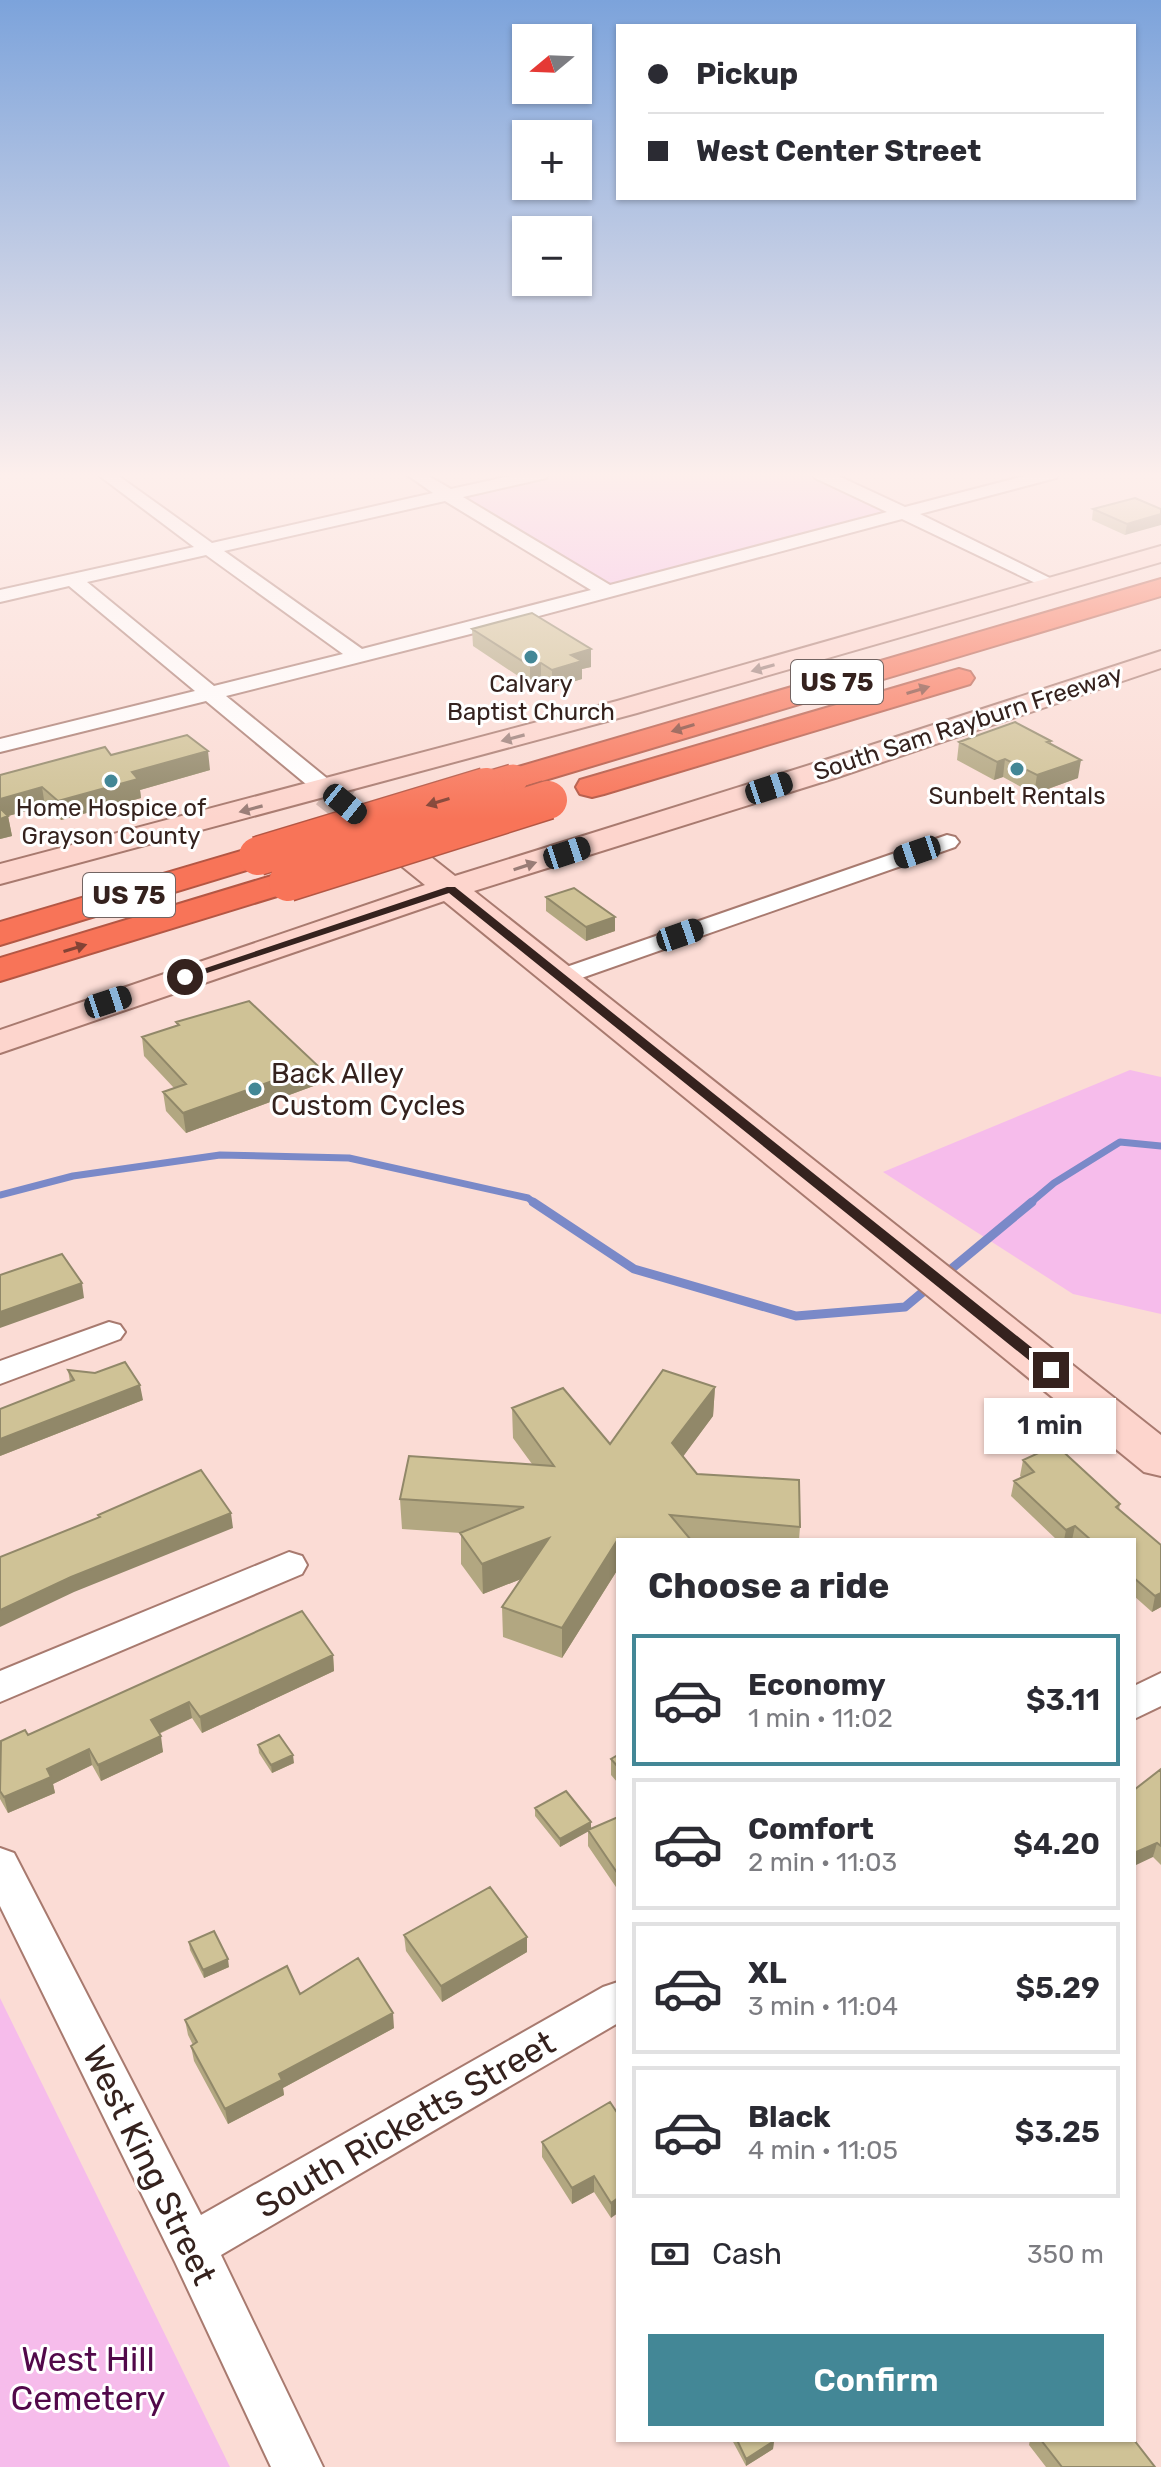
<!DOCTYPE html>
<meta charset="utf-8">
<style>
:root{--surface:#fff;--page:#f7f7f7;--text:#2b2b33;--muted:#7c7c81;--line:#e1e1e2;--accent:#438796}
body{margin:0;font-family:Rubik,sans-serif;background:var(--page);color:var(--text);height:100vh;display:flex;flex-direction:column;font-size:30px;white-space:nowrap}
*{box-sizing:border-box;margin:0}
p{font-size:26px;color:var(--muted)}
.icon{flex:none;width:44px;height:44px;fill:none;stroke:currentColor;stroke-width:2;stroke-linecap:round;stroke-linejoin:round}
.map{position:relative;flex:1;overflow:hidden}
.panel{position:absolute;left:616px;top:1538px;width:520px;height:904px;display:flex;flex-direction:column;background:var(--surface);border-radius:0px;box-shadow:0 2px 6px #0004}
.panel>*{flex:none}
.hud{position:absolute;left:616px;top:24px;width:520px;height:176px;border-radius:0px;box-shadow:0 2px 6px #0004;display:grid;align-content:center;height:176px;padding:0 32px;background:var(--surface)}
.needle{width:52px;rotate:251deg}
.fabs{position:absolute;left:512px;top:24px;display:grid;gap:16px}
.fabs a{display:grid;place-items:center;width:80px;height:80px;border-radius:0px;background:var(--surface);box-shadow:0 2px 6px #0004;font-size:40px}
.end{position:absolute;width:36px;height:36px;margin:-18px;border:10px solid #35221e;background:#fff;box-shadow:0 0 0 4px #fff}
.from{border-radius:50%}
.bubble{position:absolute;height:56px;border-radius:0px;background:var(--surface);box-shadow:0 2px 6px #0004;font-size:26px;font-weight:600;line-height:56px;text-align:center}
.car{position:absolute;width:24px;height:48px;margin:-24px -12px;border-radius:10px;box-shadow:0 0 6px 2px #0007;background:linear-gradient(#222 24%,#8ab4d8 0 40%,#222 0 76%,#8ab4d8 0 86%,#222 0)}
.hud b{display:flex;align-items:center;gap:28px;height:76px;font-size:30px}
.hud b+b{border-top:2px solid var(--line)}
.hud i{width:20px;height:20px;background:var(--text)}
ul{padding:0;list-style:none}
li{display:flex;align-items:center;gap:24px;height:132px;margin:0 16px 12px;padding:0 16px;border:4px solid var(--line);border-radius:0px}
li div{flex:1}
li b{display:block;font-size:30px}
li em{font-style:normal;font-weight:600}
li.current{border-color:var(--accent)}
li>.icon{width:72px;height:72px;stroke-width:1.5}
h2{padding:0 32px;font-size:36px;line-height:96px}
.pay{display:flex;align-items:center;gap:20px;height:88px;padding:0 32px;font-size:30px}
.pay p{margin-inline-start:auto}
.action{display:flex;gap:16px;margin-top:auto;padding:16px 32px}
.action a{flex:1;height:92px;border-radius:0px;background:var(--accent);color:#fff;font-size:32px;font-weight:600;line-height:92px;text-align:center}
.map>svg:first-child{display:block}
.green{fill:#f6bceb}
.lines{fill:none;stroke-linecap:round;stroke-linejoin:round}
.stream-far1{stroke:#7a89c8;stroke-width:7}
.stream{stroke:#7a89c8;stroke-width:9}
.secondary-tunnel{stroke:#d3b7b0;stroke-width:36;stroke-dasharray:36 18;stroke-linecap:butt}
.street-casing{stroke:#a87a6f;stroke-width:4}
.secondary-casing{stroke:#a87a6f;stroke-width:4}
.highway-casing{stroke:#b45744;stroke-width:4}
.street{fill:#fff;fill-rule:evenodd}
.secondary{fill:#fdd5cd;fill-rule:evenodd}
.highway{fill:#f87458;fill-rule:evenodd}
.highway-bridge-far1-casing{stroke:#b45744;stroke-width:32;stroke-linecap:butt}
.highway-bridge-casing{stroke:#b45744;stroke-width:41;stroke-linecap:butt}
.highway-bridge-far1{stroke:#f87458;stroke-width:29}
.highway-bridge{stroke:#f87458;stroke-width:38}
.wall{fill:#b2a781}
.shaded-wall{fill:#918869}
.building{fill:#cfc296;stroke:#918869;stroke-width:2}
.oneway{fill:#997c76}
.oneway2{fill:#834335}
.route{fill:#35221e}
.poi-dot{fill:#438796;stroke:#fff;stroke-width:3}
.labels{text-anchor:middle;stroke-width:6;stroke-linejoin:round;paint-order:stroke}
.far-poi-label{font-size:24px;fill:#35221e;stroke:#fff}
.far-street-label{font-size:24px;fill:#35221e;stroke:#fff}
.shield{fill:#fff;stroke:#726462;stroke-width:2}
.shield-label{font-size:26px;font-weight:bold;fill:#35221e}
.poi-label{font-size:28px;fill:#35221e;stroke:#fff;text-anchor:start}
.near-street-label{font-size:34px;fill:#35221e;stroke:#fff}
.near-park-label{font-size:34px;fill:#52094a;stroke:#fff}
</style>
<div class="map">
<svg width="1161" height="2467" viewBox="0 0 1161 2467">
<rect width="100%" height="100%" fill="#fbdcd5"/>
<path class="green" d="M552,474H806L890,514L610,585L460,494Z
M1130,1070L1161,1077V1314L1073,1294L883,1172Z
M0,1998L230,2467H0Z"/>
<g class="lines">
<path class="stream-far1" d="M0,1195L73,1176L220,1155L349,1158L528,1198L536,1204
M1029,1204L1054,1183L1120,1142L1161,1146"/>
<path class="stream" d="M533,1202L634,1269L796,1316L905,1307L930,1286
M944,1275L1032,1202"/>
<path class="secondary-tunnel" d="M327,790L345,804"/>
<defs>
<path id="street" d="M97,474H116L212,543L433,493L406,474H425L451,489L519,474H548L546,478L463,497L610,585L887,512L815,478L813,474H834L905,507L1032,474H1058L1056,478L920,514L1062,584L1060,588H1046L902,519L490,629L226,696L334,784L337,789L334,794H318L206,701L0,752V739L195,691L69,586L0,602V590L194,547ZM445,501L591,590L362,649L224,551ZM206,555L343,654L214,686L87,582Z
M947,835L955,837L959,842L955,847L570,982H552L548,977L552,972Z
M109,1322L120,1325L125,1332L120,1339L0,1384V1361Z
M289,1552L302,1556L307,1565L302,1574L0,1702V1671Z
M1161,1673V1706L1134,1719V1686Z
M0,1848L14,1853L201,2215L603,1987L618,1982V2023L221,2255L323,2467H271L175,2262L0,1906Z"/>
<path id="secondary" d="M1161,546V562L637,713L0,884V864L617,701Z
M1161,651V668L838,777L474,891L1161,1435V1476L1144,1472L444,901L0,1053V1030L425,885L362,834L357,827L362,820L373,817L384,820L455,876L816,763Z"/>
<path id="highway" d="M1161,579V596L525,786L513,789L501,786L497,779L501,772Z
M959,669L970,672L974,678L970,684L604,794L592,797L580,794L576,787L580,780Z
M258,846L270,849L275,856L270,863L0,945V922Z
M288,871L300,875L306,882L300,889L0,981V958Z"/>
</defs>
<use href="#street" class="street-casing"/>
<use href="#secondary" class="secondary-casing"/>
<use href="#highway" class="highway-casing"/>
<use href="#street" class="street"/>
<use href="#secondary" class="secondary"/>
<use href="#highway" class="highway"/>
<defs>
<path id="highway-bridge-far1" d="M479,789L513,779"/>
<path id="highway-bridge" d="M258,856L486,787
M288,882L548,800"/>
</defs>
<use href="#highway-bridge-far1" class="highway-bridge-far1-casing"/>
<use href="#highway-bridge" class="highway-bridge-casing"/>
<use href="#highway-bridge-far1" class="highway-bridge-far1"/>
<use href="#highway-bridge" class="highway-bridge"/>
</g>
<path class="wall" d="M1135,498L1125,535L1092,520L1093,509Z
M472,629L591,667L582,669V679L552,688L541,680L530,684L473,646Z
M1051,741V744L1078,778L1034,794L1003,777L994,780L957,760L959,742Z
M111,755L210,770L140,790L141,798L61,820L45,806L8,816L12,836L0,839V775Z
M546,897L615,931L586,941L546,911Z
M176,1022L319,1084L186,1133L166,1111L163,1092L174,1088L144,1056L142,1037L177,1026Z
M68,1370L143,1400L0,1456V1409L70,1382Z
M715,1387L713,1416L683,1456L697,1474L800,1527L799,1540H618V1569L562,1658L503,1637L502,1607L521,1579L483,1594L461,1564V1533L402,1529L400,1499L532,1464L513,1438L512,1408L610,1444Z
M1056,1445L1120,1504L1119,1510L1161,1546V1607L1152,1612L1134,1596V1540H1057L1011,1496L1014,1481L1021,1477L1020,1476L1023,1460Z
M333,1655L334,1671L202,1733L192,1718L159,1734L163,1752L101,1781L92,1765L53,1784L55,1793L8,1813L0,1799V1753L28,1735Z
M258,1745L294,1763L272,1773L259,1753Z
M618,1755V1783L611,1775V1759Z
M1161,1769V1865L1153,1857Z
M535,1808L591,1829L618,1817V1890L588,1846V1831L560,1847L535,1816Z
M404,1935L527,1937V1952L442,2002L406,1951Z
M189,1942L229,1967L204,1978L190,1950Z
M300,1994L394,2028L283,2088L284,2095L228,2124L194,2061L191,2046L193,2045L188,2035L185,2020Z
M618,2114L611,2218L594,2192L572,2204L542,2157V2142Z
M732,2440H774L773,2449L746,2466Z
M1030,2440H1134L1155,2467H1046L1029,2445Z"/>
<path class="shaded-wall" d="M1161,514V525L1125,535L1127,524Z
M591,649V667L582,669V679L552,688V670L571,655Z
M541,663V680L530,684V666Z
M208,751L210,770L140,790L141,798L61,820L58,801L132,772Z
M1005,759L1003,777L994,780L997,762Z
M1081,760L1078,778L1034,794L1037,775Z
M42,787L45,806L8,816L12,836L0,839V799Z
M615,917V931L586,941V927Z
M317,1065L319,1084L186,1133L183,1113Z
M82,1283L84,1298L0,1328V1312Z
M140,1385L143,1400L0,1456V1439Z
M715,1387L713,1416L671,1473L672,1443Z
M231,1513L233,1528L74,1592L0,1627V1610L71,1577Z
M1075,1526L1072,1540H1064L1066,1530Z
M549,1538V1568L483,1594L482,1564Z
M618,1539V1569L562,1658V1628Z
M1161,1593V1607L1152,1612L1155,1596Z
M333,1655L334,1671L202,1733L200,1717Z
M189,1702L192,1718L153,1736L151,1720Z
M161,1736L163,1752L101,1781L98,1765Z
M89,1749L92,1765L53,1784L55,1793L8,1813L4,1797L47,1769Z
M293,1755L294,1763L272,1773L271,1765Z
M591,1822V1830L560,1847V1839Z
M1157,1843L1153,1857L1134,1866V1853Z
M527,1937V1952L442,2002L441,1986Z
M228,1959L229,1967L204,1978L203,1970Z
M393,2013L394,2028L283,2088L284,2095L228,2124L225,2109L279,2074Z
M594,2176V2192L572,2204V2188Z
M618,2198V2213L611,2218V2203Z
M774,2441L773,2449L746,2466V2459Z"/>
<path class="building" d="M1135,498L1161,509V514L1127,524L1093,509Z
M532,613L591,649L571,655L582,661L552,670L541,663L530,666L472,629Z
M1015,722L1051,741L1047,742L1081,760L1037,775L1005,759L997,762L959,742Z
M187,735L208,751L132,772L138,779L58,801L42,787L0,799V775L105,747L111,755Z
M0,808L8,816L0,819Z
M574,888L615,917L586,927L546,897Z
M249,1001L317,1065L183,1113L163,1092L186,1084L142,1037L179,1025L176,1022Z
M62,1254L82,1283L0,1312V1275Z
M125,1362L140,1385L0,1439V1409L74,1380L68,1370L95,1373Z
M663,1370L715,1387L672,1443L697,1474L799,1480L800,1527L670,1515L691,1540H619L618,1539L562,1628L502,1607L549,1538L482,1564L460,1533L524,1507L400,1499L409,1456L554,1466L512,1408L563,1388L610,1444Z
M1056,1445L1120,1504L1116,1507L1161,1545V1593L1155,1596L1134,1578V1540H1091L1075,1526L1066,1530L1014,1481L1034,1472L1023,1460Z
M201,1470L231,1513L71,1577L0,1610V1557L100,1517L98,1515Z
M302,1611L333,1655L200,1717L189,1702L151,1720L161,1736L98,1765L89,1749L47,1769L51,1777L4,1797L0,1791L1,1741L25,1730L28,1735Z
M279,1735L293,1755L271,1765L258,1745Z
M618,1755V1767L611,1759Z
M1161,1769V1846L1157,1843L1134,1853V1790Z
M566,1791L591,1822L560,1839L535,1808Z
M618,1817V1874L588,1830Z
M490,1887L527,1937L441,1986L404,1935Z
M214,1931L228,1959L203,1970L189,1942Z
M358,1958L393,2013L279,2074L282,2080L225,2109L191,2046L197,2042L185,2020L287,1966L300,1994Z
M610,2102L618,2114V2198L611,2203L594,2176L572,2188L542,2142Z
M737,2440H774V2441L746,2459Z
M1041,2440H1134L1155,2467H1062Z"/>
<defs><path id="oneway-solid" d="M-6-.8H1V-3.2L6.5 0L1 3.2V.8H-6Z" transform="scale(2)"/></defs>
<g class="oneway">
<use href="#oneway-solid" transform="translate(763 668) rotate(164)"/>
<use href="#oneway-solid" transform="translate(513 738) rotate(165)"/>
<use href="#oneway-solid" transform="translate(251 809) rotate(165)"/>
<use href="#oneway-solid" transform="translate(525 866) rotate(-18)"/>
</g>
<g class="oneway2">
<use href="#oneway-solid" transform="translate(918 690) rotate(-17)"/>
<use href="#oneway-solid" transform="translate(683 728) rotate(163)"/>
<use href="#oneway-solid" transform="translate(438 802) rotate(163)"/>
<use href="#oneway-solid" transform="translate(75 948) rotate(-17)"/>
</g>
<linearGradient id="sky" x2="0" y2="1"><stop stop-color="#7ca3db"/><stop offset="0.58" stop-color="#fdefec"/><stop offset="1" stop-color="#fdefec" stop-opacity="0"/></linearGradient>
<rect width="1161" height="819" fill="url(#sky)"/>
<path class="route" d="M447,887H455L1056,1367V1374H1046L449,893L189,979L179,977Z"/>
<g class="poi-dot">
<circle cx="531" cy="657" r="8"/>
<circle cx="1017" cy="769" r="8"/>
<circle cx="111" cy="781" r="8"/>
<circle cx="255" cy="1089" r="8"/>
</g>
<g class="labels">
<g class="far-poi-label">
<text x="531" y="692">Calvary<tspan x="531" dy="28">Baptist Church</tspan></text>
<text x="1017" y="804">Sunbelt Rentals</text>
<text x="111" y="816">Home Hospice of<tspan x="111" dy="28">Grayson County</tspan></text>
</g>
<g class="far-street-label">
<text transform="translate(968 723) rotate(-18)" y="8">South Sam Rayburn Freeway</text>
</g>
<g class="shield">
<rect x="791" y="660" width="92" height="44" rx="6"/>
<rect x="83" y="873" width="92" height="44" rx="6"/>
</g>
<g class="shield-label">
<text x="837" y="691">US 75</text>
<text x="129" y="904">US 75</text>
</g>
<g class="poi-label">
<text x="271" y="1083">Back Alley<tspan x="271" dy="32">Custom Cycles</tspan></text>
</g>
<g class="near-street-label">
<text transform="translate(405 2124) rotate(-30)" y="12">South Ricketts Street</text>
<text transform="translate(150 2165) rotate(64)" y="12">West King Street</text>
</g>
<g class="near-park-label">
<text x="88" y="2371">West Hill<tspan x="88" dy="39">Cemetery</tspan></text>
</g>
</g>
</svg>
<div class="fabs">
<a><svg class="needle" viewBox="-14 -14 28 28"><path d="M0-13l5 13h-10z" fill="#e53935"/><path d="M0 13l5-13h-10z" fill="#7c7c81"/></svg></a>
<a>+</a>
<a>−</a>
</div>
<i class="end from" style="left:185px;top:977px"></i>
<i class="end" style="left:1051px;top:1370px"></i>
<div class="bubble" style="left:984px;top:1398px;width:132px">1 min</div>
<i class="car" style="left:769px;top:788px;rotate:72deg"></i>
<i class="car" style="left:345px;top:804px;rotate:129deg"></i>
<i class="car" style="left:917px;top:852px;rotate:251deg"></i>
<i class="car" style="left:567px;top:853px;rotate:72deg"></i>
<i class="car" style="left:680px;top:935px;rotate:71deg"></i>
<i class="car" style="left:108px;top:1002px;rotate:72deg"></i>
<div class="hud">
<b><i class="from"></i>Pickup</b>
<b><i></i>West Center Street</b>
</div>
<section class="panel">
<h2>Choose a ride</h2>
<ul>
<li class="current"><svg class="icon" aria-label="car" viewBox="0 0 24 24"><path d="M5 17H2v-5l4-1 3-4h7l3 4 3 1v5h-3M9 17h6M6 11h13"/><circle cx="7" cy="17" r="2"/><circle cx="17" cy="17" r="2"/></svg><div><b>Economy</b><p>1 min · 11:02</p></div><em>$3.11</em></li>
<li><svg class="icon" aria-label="car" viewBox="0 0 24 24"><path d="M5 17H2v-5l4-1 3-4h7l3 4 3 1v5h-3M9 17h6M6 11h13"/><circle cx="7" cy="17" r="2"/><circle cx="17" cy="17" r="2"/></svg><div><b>Comfort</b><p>2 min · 11:03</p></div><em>$4.20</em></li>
<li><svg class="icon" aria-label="car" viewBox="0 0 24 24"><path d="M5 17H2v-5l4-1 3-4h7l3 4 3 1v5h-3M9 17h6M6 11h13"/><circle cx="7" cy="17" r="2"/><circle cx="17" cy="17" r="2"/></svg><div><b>XL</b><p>3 min · 11:04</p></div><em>$5.29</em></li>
<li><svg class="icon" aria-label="car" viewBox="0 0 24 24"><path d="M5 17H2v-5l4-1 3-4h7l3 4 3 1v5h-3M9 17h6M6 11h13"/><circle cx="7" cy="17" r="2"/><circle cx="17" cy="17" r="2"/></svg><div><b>Black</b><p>4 min · 11:05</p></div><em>$3.25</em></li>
</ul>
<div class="pay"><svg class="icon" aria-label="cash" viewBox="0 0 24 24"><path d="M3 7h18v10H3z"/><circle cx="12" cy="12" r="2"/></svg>Cash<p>350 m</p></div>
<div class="action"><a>Confirm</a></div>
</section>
</div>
